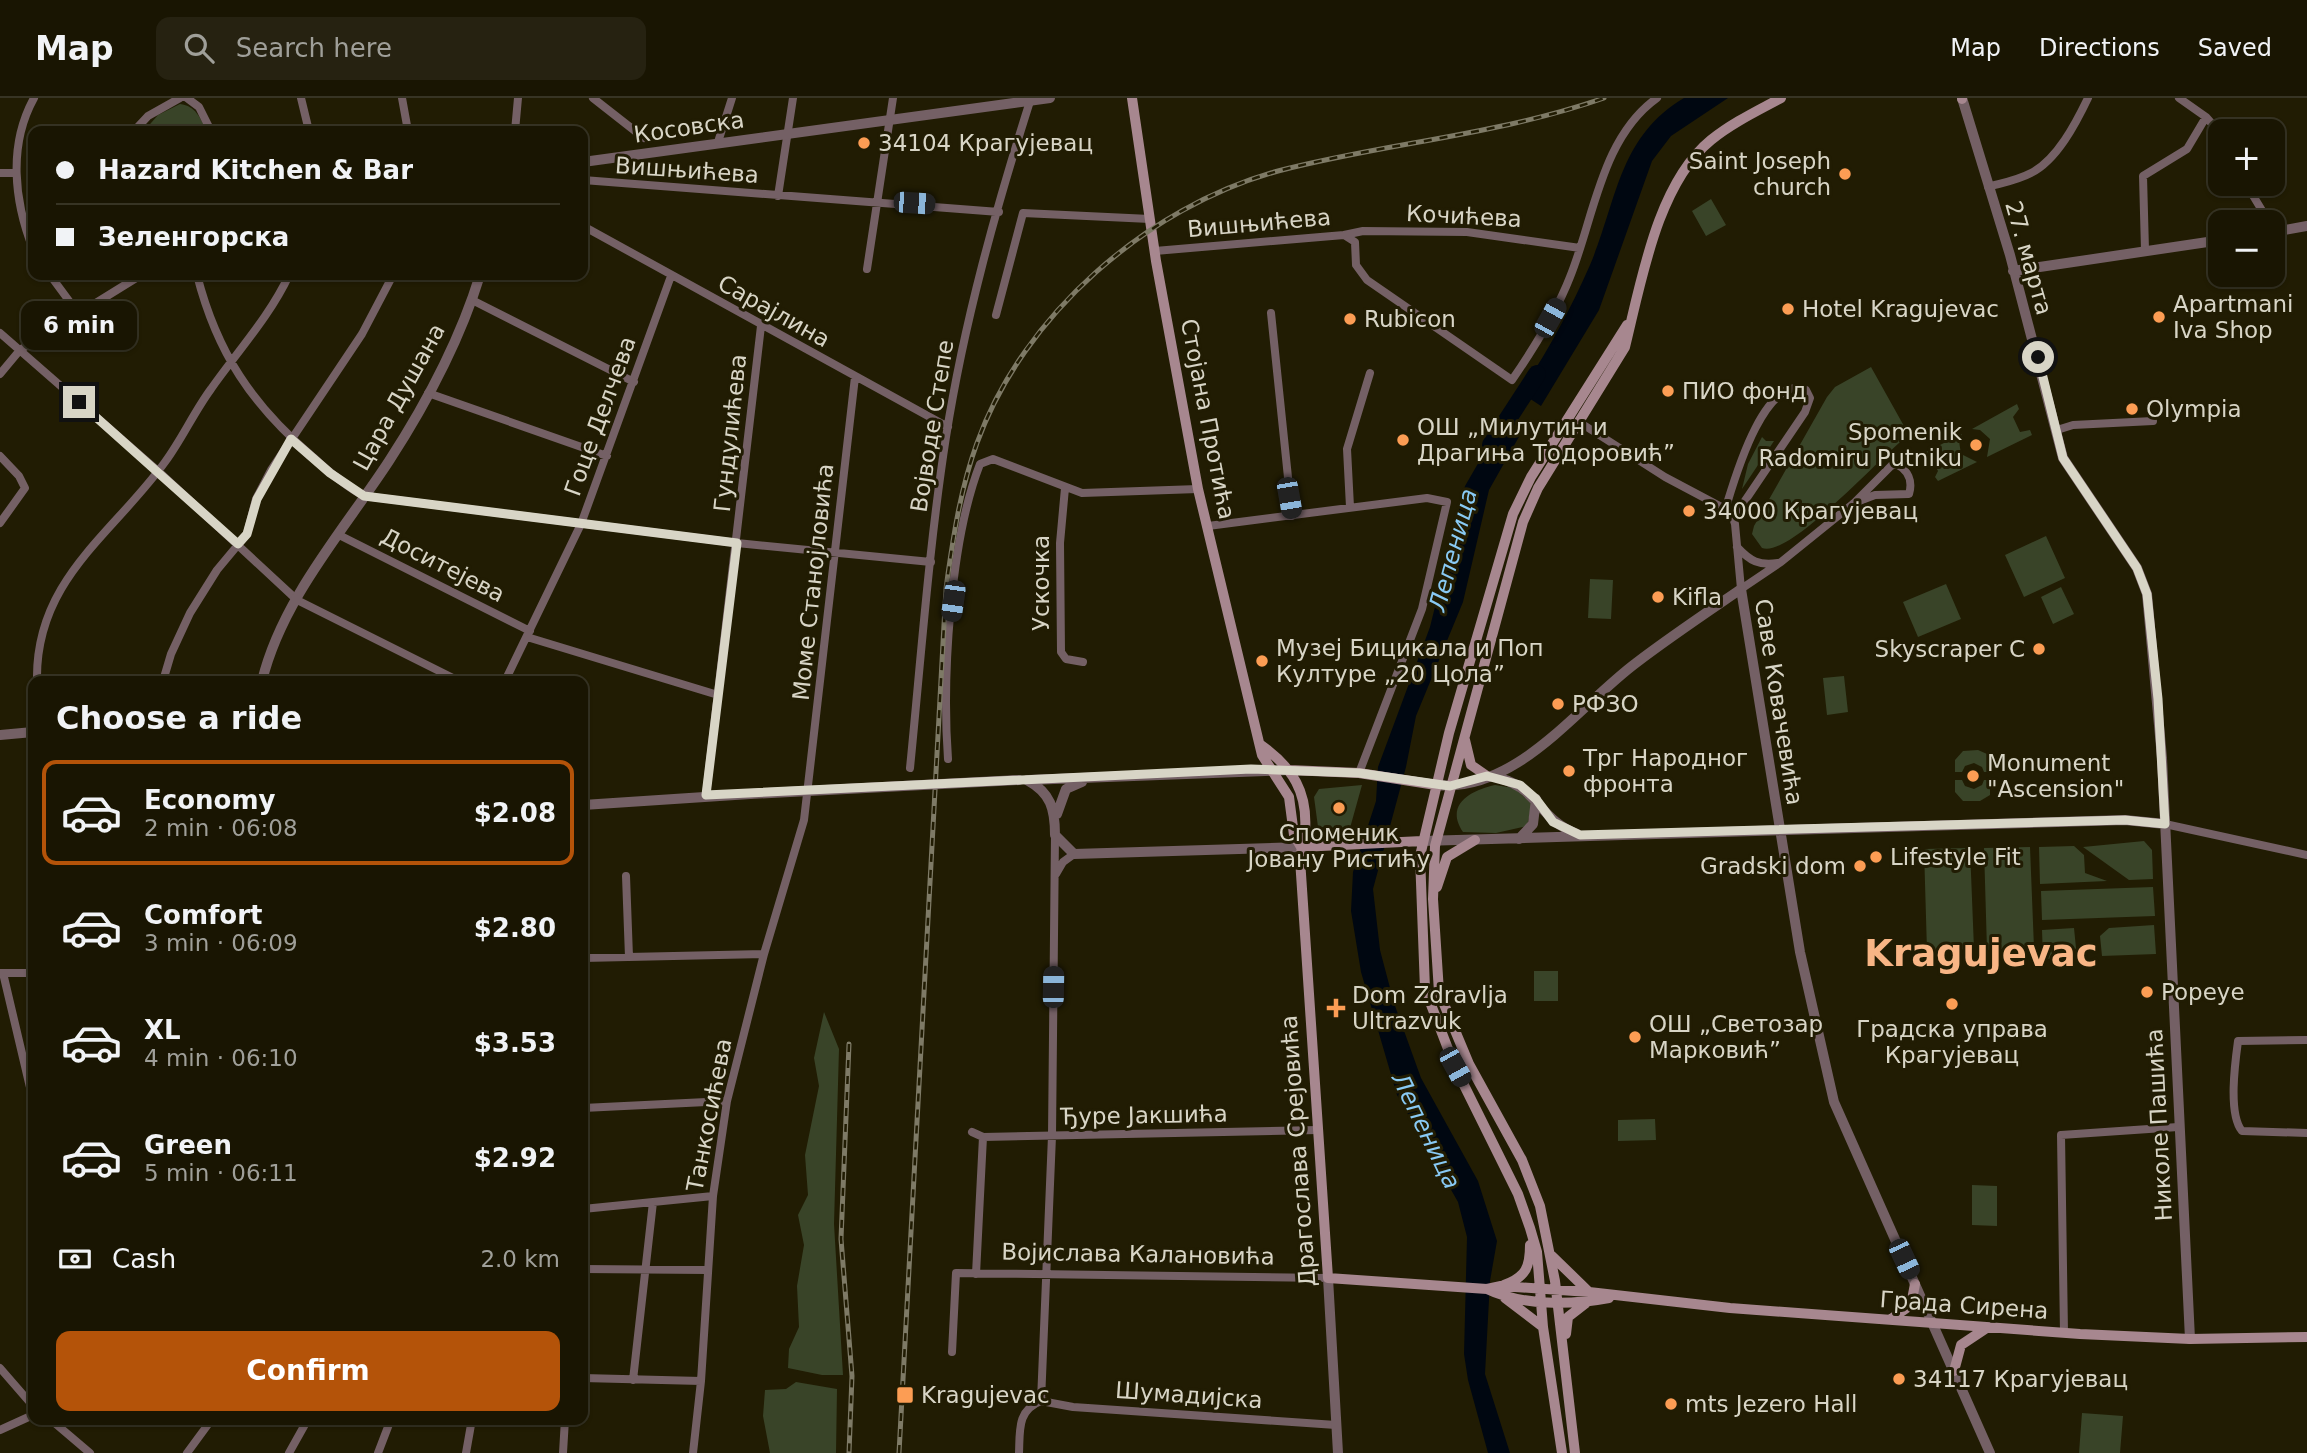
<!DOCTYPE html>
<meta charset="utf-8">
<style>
:root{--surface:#191502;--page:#262211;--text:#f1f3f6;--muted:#9f9f99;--line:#373424;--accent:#b45309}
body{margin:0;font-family:"DejaVu Sans",sans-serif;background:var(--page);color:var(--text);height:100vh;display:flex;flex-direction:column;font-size:26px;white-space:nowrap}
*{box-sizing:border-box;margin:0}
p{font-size:23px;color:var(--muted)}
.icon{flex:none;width:38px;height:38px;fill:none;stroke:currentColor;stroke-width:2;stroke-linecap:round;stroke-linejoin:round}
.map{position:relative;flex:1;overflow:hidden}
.panel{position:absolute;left:28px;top:578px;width:560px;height:749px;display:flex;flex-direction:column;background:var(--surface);border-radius:14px;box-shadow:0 2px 5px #0004,0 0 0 2px var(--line)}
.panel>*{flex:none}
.guide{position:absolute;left:28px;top:28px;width:560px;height:154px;border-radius:14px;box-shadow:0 2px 5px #0004,0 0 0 2px var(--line);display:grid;align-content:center;height:154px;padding:0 28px;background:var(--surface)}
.buttons{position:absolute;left:2208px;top:21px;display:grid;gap:14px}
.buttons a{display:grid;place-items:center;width:77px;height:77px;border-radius:14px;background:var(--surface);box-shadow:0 2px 5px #0004,0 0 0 2px var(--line);font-size:35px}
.end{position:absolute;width:32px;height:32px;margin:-16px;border:9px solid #d8d5c6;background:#111;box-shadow:0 0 0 4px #111}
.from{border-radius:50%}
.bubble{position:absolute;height:49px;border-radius:14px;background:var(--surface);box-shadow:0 2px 5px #0004,0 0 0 2px var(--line);font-size:23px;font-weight:700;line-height:49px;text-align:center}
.car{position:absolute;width:21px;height:42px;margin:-21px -10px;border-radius:9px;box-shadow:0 0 5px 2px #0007;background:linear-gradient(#222 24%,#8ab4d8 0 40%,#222 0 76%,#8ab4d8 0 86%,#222 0)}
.guide b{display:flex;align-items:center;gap:24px;height:66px;font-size:26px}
.guide b+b{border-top:2px solid var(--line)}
.guide i{width:18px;height:18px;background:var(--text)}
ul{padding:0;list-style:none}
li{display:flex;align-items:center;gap:21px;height:105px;margin:0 14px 10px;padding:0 14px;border:4px solid transparent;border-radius:14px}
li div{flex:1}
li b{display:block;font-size:26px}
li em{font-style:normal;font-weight:700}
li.current{border-color:var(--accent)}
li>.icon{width:63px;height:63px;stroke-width:1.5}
h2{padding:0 28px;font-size:32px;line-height:84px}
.pay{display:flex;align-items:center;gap:18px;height:77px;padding:0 28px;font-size:26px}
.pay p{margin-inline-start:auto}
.primary-button{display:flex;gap:14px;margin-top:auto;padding:14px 28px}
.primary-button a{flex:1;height:80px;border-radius:14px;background:var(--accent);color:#fff;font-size:28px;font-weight:700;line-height:80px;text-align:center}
header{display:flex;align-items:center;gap:42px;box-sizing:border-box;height:98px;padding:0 35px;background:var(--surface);border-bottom:2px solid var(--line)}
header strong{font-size:33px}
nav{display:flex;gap:38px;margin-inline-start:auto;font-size:24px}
.search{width:490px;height:63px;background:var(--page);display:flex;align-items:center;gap:18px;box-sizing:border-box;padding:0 24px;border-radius:14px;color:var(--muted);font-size:26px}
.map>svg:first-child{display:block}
.green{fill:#394428}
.water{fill:#000711}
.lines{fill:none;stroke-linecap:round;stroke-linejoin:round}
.river{stroke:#000711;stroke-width:18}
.minor{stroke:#746065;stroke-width:8}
.tertiary{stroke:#746065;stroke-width:10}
.secondary{stroke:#a7878f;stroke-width:10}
.rail-casing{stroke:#7e7a66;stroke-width:5}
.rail{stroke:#211c03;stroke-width:2.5;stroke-dasharray:8;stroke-linecap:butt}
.tertiary-bridge{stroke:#746065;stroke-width:10}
.route{stroke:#d8d5c6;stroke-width:9}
.poi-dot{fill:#fc9d54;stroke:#211c03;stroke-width:2.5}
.labels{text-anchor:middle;stroke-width:6;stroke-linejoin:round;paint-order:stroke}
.street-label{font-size:23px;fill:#d8d5c6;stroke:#211c03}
.poi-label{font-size:23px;fill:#d8d5c6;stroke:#211c03;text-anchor:start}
.water-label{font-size:24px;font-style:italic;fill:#89caf4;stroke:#211c03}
.town-label{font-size:37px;font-weight:bold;fill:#f8b585;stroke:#211c03}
</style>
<header>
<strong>Map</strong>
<div class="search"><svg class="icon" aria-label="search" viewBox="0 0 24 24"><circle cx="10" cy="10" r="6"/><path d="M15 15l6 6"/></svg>Search here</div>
<nav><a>Map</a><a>Directions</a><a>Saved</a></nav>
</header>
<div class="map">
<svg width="2307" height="1355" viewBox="0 0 2307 1355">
<rect width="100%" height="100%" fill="#211c03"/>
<path class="green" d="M180,6C196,8 200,20 207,33H144L158,17Z
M1711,101L1726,127L1706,138L1692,113Z
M1871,269L1909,337C1883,355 1790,461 1762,450L1752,436L1754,428L1827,299L1835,289Z
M2017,306L2019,311L2013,319L2020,334L2030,332L2032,337L1987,359L1990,341L1980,332L1972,331Z
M1962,336L1959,343L1961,356L1977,364L1938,383L1935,379L1938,373L1932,361L1924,360L1922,356Z
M1762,339L1766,343H1774L1742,391L1748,366Z
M2046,438L2065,480L2024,499L2005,457Z
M1590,481L1613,482L1611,521L1588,520Z
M1946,486L1961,521L1918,539L1903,504Z
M2061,489L2074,516L2053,526L2041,499Z
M1844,578L1848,614L1827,617L1823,580Z
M1963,653L1978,652L1987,656L1991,674H1984L1982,669L1974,665L1965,668L1962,674H1955V662Z
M1955,682H1962L1965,688L1974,691L1982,687L1984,682H1990V697L1980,703H1963L1955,694Z
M1362,687L1350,730L1318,729L1314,699L1319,691Z
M1495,687L1514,690L1532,706L1527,728L1496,735L1463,734C1444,706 1472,692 1495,687Z
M2144,743L2152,752L2153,781L2129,782L2083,749Z
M2074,748L2084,757L2085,775L2107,783L2040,786L2039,749Z
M2030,749L2034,850L1987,852L1984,750Z
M1970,750L1974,851L1927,853L1924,751Z
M2153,789L2155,818L2042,822L2041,793Z
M2154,827L2156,856L2102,858L2100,838L2109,830Z
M2074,830L2076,850L2070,860L2043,861L2042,832Z
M1534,873H1558V903H1534Z
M824,914L839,951L834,1126L843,1277H822L788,1270L789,1251L799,1229L797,1188L804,1147L798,1117L808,1097L805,1057L819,988L814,960Z
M1655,1021L1656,1042L1618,1043V1022Z
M1972,1087L1997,1088V1128L1972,1127Z
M796,1284L837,1291L836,1355H770L763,1318L765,1292L786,1291Z
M2082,1315L2123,1318L2120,1355H2079Z"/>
<path class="water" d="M1684,0H1728L1671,38L1652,63L1599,212L1541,308L1520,294C1548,254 1570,212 1590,167C1617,104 1618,39 1684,0Z
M1502,324L1520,337L1489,392L1463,504L1416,618L1406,669L1373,791L1380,852L1394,905L1421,980L1478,1083L1497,1143L1490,1183L1485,1276L1510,1355H1488L1468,1282L1464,1256L1467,1139L1458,1104L1397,997L1361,874L1351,813L1353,774L1376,703L1378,669L1430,529L1465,388Z"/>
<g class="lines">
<path class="river" d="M1491,347L1537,276"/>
<path class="minor" d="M187,0L199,9L211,33
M301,0L309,33
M402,0L408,33
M593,0L644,40
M2179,0L2206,19L2221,36
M134,33L148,18L180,0
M515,33L518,0
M718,44L732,0
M0,75H16
M583,82L999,114
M2246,86L2269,124
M1988,89C2002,85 2018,82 2031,75C2057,62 2076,25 2088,0
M778,98L793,0
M583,128L948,329
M1344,137L1363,133L1467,134L1580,150
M33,151C14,103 8,47 34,0
M2145,152L2143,78L2187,51L2206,19
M1155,153L1344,137L1355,144L1356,167L1367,182L1512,282C1534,250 1556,215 1570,179C1594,120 1601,40 1657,0
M867,171L893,0
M50,177L78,215
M197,177C217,255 252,307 313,359C329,374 345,388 364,398L737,445L931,464
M472,202L634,284
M1271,215L1292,418
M996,217L1023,115L1150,121
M0,235L158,373L297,502L459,583
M0,276L20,252L141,177
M428,295L607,358
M1579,324L1665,379L1731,414L1735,426L1741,491L1781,464L1854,405L1891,368L1896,366C1908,372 1913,383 1909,396L1875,397L1854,405
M2057,332L2073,327L2153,323
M0,358L19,378L25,390L0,425
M1065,390L1060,445L1061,554L1066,561L1083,564
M1350,409L1347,351L1370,275
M1726,409C1734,383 1764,275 1806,292L1810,300L1805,314L1734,419
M1208,428L1427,400L1447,404L1422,511L1359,675
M339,437L530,533
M1737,449C1750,463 1759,468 1778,465
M527,539L718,597
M37,583C35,482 112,437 165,364C182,341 194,314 211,291C237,254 270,218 289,177
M163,583L171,556L190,515L217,472L247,436L256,401L271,372L362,236L393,177
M505,583L581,426L671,178
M948,661C942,579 950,443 980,366L993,361L1082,395L1198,391
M910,670C921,560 929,448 946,339C964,224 996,110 1031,0
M706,697L761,228
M2165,726L2307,757
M1056,776L1063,764L1074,756
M626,778L629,859
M583,860L764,856
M1,875H33
M3,875L33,1002
M2307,942L2238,943C2235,965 2228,1016 2242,1033L2307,1035
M583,1010L727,1003
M972,1034L983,1039L1318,1032
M583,1111L713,1098
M583,1171L707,1172
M976,1176L983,1039
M2064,1235L2061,1037L2178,1029
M952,1254L956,1175L1328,1180
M0,1270L33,1308
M583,1280L701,1283
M633,1282L653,1104
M1041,1303L1052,1038L1055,737
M1041,1303L1073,1309L1336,1327
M50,1321L90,1355
M0,1332L33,1317
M187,1355L212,1321
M289,1355L308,1321
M378,1355L391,1321
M466,1355L472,1321
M563,1355L565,1321
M693,1355L701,1283L713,1098L727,1003L764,856L804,722L855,279
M1019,1355C1020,1333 1017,1312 1041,1303"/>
<path class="tertiary" d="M1962,0L2010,157L2063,360L2137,470L2147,496L2162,660L2190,1241
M583,64L1050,0
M2273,134L2307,128
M2013,173L2221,142
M262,583C282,501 344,432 389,363C426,306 460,242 480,177
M0,637L33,634
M1491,678C1539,687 1536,720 1577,736
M1027,682C1051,695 1055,711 1055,737L1074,756L1301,749
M1028,682L1289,672
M1436,687C1517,695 1577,609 1636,565C1670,539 1706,515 1741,491L1800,854L1834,1004L1990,1355
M583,707L750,696
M1057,716L1066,691L1082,684
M1519,741L1533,726L1536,701
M1422,743L2125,722L2165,726
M1328,1180L1338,1355"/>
<path class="secondary" d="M1132,0L1156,163L1198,391L1262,657L1289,699L1294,737L1301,749
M1962,0V1
M1465,642L1471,667L1487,678
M1261,647C1293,670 1308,694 1305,734C1304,744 1301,751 1300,761L1328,1180L1487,1191L1501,1188L1589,1194L1730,1210L2080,1236L2190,1241L2307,1239
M1289,672L1359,675L1436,687
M1301,749L1422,743
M1437,789L1447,759L1475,742
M1552,1158L1589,1194
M1504,1187C1526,1179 1530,1169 1530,1147
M1487,1191C1522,1208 1572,1207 1609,1200
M1505,1200L1543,1229
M1891,1221L1911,1207L1915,1186
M1566,1236L1568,1219L1586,1205
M1954,1273L1961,1247L1985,1231
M1562,1355L1543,1229L1537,1154L1530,1130L1518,1096L1455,969L1425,891L1420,758L1449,635L1513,416L1531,379L1627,227
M1575,1355L1555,1183L1540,1108L1522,1062L1469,966L1439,894L1433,801L1435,748L1523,424L1538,390L1625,249C1641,185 1657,86 1711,42C1732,25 1757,13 1781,0"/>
<defs>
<path id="rail" d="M849,946L841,1141L852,1278L849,1355
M899,1355L946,490C953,440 960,392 977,345C1023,217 1147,109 1278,73C1385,45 1499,37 1604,0"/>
</defs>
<use href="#rail" class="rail-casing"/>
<use href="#rail" class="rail"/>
<path class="tertiary-bridge" d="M750,696L1019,682"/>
</g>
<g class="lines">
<path class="route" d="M79,304L238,446L247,436L257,401L291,341L330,375L364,398L737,445L706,697L1251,671L1359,675L1450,688L1487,678L1520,687L1536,701L1553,724L1580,737L2125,722L2165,726L2158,601L2147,496L2137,470L2063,360L2038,259"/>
</g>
<g class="poi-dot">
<circle cx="864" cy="45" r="7"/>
<circle cx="1845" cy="76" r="7"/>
<circle cx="1788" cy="211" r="7"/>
<circle cx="2159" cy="219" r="7"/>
<circle cx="1350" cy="221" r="7"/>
<circle cx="1668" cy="293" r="7"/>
<circle cx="2132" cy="311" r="7"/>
<circle cx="1403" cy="342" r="7"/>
<circle cx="1976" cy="347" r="7"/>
<circle cx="1689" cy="413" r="7"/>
<circle cx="1658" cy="499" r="7"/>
<circle cx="2039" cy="551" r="7"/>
<circle cx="1262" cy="563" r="7"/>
<circle cx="1558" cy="606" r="7"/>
<circle cx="1569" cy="673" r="7"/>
<circle cx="1973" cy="678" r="7"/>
<circle cx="1339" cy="710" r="7"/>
<circle cx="1876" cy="759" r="7"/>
<circle cx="1860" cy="768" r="7"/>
<circle cx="2147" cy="894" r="7"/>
<circle cx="1952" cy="906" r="7"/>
<path d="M1332.5 899.5h7v7h7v7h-7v7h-7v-7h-7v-7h7z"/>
<circle cx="1635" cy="939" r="7"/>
<circle cx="1899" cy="1281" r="7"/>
<rect x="896" y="1288" width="18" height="18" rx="3.5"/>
<circle cx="1671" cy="1306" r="7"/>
</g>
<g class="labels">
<g class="street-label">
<text transform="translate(689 29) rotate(-8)" y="8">Косовска</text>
<text transform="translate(687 72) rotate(4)" y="8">Вишњићева</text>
<text transform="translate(1464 118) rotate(3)" y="8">Кочићева</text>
<text transform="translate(1259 125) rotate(-5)" y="8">Вишњићева</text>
<text transform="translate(2029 160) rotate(74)" y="8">27. марта</text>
<text transform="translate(774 213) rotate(29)" y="8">Сарајлина</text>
<text transform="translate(399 299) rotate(-61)" y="8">Цара Душана</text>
<text transform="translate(600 318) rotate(-70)" y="8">Гоце Делчева</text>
<text transform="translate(1208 321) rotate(79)" y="8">Стојана Протића</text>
<text transform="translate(932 328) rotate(-81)" y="8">Војводе Степе</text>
<text transform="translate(730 335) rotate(-84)" y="8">Гундулићева</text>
<text transform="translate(443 467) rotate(27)" y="8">Доситејева</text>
<text transform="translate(813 484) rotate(-84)" y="8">Моме Станојловића</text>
<text transform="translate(1041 485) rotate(-90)" y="8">Ускочка</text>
<text transform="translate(1779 604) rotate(81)" y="8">Саве Ковачевића</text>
<text transform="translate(709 1017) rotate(-79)" y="8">Танкосићева</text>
<text transform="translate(1144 1017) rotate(-1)" y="8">Ђуре Јакшића</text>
<text transform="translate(2159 1027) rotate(-93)" y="8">Николе Пашића</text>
<text transform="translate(1298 1053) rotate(-94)" y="8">Драгослава Срејовића</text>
<text transform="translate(1138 1156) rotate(1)" y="8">Војислава Калановића</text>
<text transform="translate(1964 1207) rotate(4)" y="8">Града Сирена</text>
<text transform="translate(1189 1297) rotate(4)" y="8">Шумадијска</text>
</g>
<g class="poi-label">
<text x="878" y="53">34104 Крагујевац</text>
<text x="1831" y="71" text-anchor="end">Saint Joseph<tspan x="1831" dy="26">church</tspan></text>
<text x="2173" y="214">Apartmani<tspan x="2173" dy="26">Iva Shop</tspan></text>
<text x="1802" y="219">Hotel Kragujevac</text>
<text x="1364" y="229">Rubicon</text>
<text x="1682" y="301">ПИО фонд</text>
<text x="2146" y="319">Olympia</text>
<text x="1417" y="337">ОШ „Милутин и<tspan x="1417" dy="26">Драгиња Тодоровић”</tspan></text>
<text x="1962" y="342" text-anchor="end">Spomenik<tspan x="1962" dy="26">Radomiru Putniku</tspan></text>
<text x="1703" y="421">34000 Крагујевац</text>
<text x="1672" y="507">Kifla</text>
<text x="1276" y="558">Музеј Бицикала и Поп<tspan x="1276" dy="26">Културе „20 Цола”</tspan></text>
<text x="2025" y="559" text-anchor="end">Skyscraper C</text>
<text x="1572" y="614">РФЗО</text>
<text x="1583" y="668">Трг Народног<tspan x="1583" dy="26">фронта</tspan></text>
<text x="1987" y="673">Monument<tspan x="1987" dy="26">"Ascension"</tspan></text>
<text x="1339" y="743" text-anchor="middle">Споменик<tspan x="1339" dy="26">Јовану Ристићу</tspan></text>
<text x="1890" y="767">Lifestyle Fit</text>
<text x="1846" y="776" text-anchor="end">Gradski dom</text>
<text x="2161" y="902">Popeye</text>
<text x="1352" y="905">Dom Zdravlja<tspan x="1352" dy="26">Ultrazvuk</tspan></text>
<text x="1649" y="934">ОШ „Светозар<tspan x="1649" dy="26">Марковић”</tspan></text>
<text x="1952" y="939" text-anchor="middle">Градска управа<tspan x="1952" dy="26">Крагујевац</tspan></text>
<text x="1913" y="1289">34117 Крагујевац</text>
<text x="921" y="1305">Kragujevac</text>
<text x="1685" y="1314">mts Jezero Hall</text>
</g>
<g class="water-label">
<text transform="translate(1453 452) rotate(-75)" y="8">Лепеница</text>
<text transform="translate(1426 1033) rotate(64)" y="8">Лепеница</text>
</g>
<g class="town-label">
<text x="1981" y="868">Kragujevac</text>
</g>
</g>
</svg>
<div class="buttons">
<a>+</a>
<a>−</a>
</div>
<i class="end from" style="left:2038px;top:259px"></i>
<i class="end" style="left:79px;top:304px"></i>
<div class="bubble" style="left:21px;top:203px;width:116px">6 min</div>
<i class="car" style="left:914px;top:105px;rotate:94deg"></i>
<i class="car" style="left:1550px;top:220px;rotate:29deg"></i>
<i class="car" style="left:1289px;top:400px;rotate:170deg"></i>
<i class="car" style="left:953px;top:503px;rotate:188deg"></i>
<i class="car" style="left:1053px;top:889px;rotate:1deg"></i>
<i class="car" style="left:1455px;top:969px;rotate:151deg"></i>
<i class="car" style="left:1904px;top:1161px;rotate:155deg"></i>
<div class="guide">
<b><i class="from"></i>Hazard Kitchen &amp; Bar</b>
<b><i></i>Зеленгорска</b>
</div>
<section class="panel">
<h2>Choose a ride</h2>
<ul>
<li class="current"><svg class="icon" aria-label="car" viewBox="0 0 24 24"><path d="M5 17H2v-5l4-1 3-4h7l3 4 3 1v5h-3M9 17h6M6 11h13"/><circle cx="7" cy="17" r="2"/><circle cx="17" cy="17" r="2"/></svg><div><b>Economy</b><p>2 min · 06:08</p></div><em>$2.08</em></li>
<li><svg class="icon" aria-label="car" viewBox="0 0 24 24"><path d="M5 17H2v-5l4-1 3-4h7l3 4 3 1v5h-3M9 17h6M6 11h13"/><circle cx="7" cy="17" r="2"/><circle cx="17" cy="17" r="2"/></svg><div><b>Comfort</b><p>3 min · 06:09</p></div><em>$2.80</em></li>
<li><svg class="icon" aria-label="car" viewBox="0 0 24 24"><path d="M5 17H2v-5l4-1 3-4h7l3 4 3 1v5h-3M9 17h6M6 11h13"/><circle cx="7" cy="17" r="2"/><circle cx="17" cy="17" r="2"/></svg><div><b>XL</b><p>4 min · 06:10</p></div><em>$3.53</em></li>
<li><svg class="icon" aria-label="car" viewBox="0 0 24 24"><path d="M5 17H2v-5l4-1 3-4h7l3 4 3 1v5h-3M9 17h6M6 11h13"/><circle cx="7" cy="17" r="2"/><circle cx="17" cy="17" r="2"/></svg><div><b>Green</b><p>5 min · 06:11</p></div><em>$2.92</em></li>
</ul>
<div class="pay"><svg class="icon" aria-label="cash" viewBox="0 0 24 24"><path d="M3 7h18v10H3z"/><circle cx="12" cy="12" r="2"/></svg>Cash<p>2.0 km</p></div>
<div class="primary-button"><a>Confirm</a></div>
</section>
</div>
